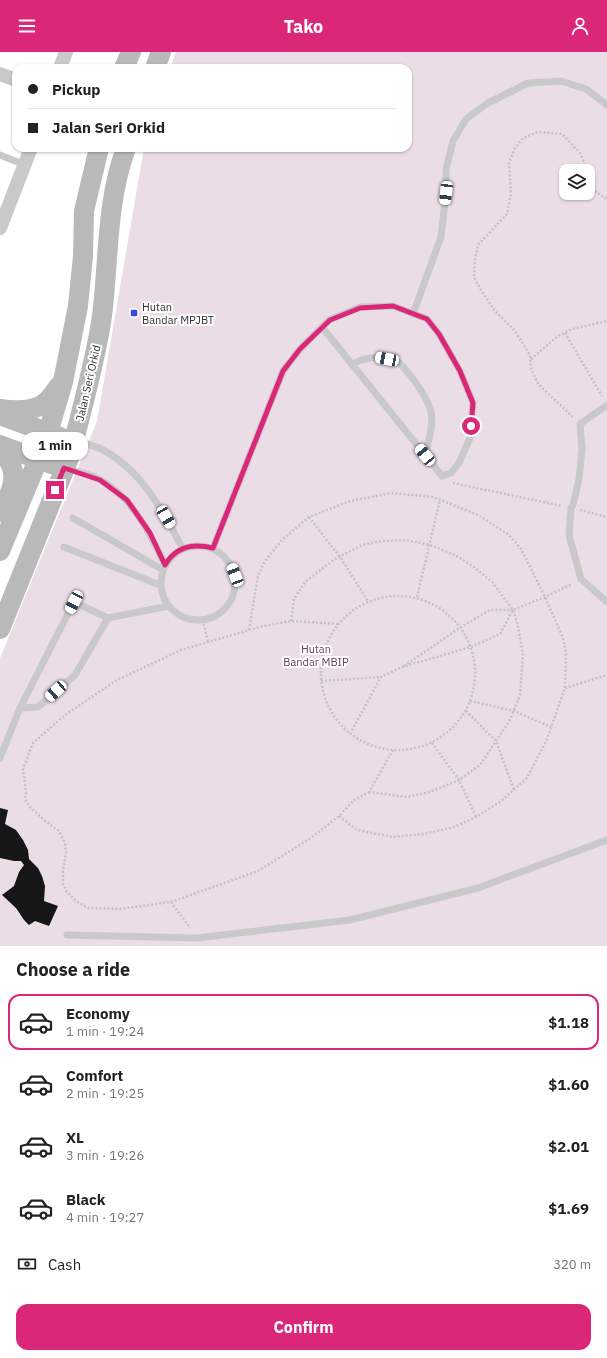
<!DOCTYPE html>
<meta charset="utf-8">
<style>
:root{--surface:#fff;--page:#f6f6f6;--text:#222;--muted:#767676;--line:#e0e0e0;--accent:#db2777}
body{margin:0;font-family:"IBM Plex Sans",sans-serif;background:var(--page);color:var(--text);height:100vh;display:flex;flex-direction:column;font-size:15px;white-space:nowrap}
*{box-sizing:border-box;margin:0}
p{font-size:13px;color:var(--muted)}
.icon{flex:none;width:22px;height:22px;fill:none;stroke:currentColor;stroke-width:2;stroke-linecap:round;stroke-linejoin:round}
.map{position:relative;height:894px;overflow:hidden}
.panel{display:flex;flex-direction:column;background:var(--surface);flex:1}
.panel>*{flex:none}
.hud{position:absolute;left:12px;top:12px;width:400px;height:88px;border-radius:12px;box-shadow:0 1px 3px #0004;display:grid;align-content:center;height:88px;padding:0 16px;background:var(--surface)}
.fabs{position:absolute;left:559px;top:112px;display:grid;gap:8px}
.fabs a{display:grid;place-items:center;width:36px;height:36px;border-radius:8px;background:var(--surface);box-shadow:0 1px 3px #0004;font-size:20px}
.end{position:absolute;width:18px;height:18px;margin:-9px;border:5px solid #db2777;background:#fff;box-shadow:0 0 0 2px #fff}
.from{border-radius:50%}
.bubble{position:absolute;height:28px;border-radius:12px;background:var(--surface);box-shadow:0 1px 3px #0004;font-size:13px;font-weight:700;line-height:28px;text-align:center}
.car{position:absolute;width:12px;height:24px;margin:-12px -6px;border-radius:5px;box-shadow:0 0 3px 1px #0007;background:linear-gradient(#fff 24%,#345 0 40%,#fff 0 76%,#345 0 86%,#fff 0)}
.hud b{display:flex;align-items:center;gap:14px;height:38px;font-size:15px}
.hud b+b{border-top:1px solid var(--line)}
.hud i{width:10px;height:10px;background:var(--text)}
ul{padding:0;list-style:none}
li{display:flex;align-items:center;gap:12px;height:56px;margin:0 8px 6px;padding:0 8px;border:2px solid transparent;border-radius:12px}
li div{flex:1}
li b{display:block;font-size:15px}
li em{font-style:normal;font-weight:700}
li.selected{border-color:var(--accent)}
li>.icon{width:36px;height:36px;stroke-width:1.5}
h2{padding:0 16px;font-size:18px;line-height:48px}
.pay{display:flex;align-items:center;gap:10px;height:44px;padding:0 16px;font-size:15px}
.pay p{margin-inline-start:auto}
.action{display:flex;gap:8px;margin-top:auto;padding:8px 16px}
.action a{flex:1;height:46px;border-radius:12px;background:var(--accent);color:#fff;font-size:16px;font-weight:700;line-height:46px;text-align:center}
header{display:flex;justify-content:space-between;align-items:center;height:52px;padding:0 16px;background:var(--accent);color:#fff;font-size:18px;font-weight:700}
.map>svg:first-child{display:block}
.green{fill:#ebdde5;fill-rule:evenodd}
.building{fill:#161616}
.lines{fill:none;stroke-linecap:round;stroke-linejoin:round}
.path{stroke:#c3c3c3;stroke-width:2.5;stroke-dasharray:2 2;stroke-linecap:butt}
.service{stroke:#c9c9c9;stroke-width:7}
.minor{stroke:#c9c9c9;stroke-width:14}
.secondary{stroke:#b9b9b9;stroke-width:20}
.route{stroke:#db2777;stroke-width:5}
.poi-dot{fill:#3949dd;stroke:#fff;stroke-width:1.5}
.labels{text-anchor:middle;stroke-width:4;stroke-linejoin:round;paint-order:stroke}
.poi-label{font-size:11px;fill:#2f2f2f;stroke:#fff;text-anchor:start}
.street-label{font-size:11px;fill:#2f2f2f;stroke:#fff}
.park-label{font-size:11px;fill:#683e53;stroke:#fff}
</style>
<header><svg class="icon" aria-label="menu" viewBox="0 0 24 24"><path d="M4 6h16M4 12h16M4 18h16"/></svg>Tako<svg class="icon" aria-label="person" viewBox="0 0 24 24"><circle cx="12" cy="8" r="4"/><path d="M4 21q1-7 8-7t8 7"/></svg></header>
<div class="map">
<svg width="607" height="894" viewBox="0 0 607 894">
<rect width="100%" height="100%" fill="#fff"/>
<path class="green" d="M176,0H607V894H0V606L97,369L144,96H408V16H170ZM566,119H588V141H566Z"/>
<path class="building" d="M0,756L8,758L5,772L16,778L23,788L28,798L29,807L38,816L42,824L45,834L44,849L58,854L49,874L35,869L29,873L24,868L16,856L2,843L14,834L19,820L24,813L21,809H14L0,806Z"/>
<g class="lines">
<path class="path" d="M588,120L596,140L607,147
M565,281L602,344
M531,307L558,284L572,277L607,269
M573,365L538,332L531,316L530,303L515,279L495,259L481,238L474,225L475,207L478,193L507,162L511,142L509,111L515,96L523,86L538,80L562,82L580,101L588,119
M453,431L562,454
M580,458L607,465
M309,465L340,505L368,549
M321 621a77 77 0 1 1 154 0a77 77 0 1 1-154 0Z
M417,545L440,448
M203,568L208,590
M291,569L294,547L306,529L335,507L362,493L382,489L406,488L430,493L455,503L474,515L492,530L513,558L518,574L523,603L520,643L510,668L480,713L459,728L430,740L407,745L369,740
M338,572L291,569L263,574L181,598L117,628L65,663L33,691L23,717L26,740L25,748L30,755L44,768L59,779L65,791L66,801L63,819V832L67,840L76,849L88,856L119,857L171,850L258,819L311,786L339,764L354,748L369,740L393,698
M249,578L258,524L265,509L282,488L309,465L350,449L392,441L433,445L478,463L509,483L521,497L545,545L563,586L566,601L565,636L547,687L527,726L500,750L476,765L454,775L423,782L393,785L357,778L339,764
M404,614L461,575L490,558H513
M321,629L381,625
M565,636L607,623
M470,649L514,659L551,675
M466,659L496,689L514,738
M350,682L381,625L402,615L471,595L500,582L513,558L545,545L572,532
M432,691L459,728L476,765
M171,850L190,876"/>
<path class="service" d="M0,103L25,113
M413,262L441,185L446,141V117L453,89L466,67L488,51L528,31L561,29L586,37L607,53
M352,313C363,305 381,303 394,308C406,313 429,348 431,360C434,375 428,389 425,403
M607,353L580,372L582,397L579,427L573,453L571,456L569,483L581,527L607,550
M76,389C83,391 92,393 99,396C141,416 162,458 183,497
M65,416C77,420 91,422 101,428C133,447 150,481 165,513
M73,466L163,518
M161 531a37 37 0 1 1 74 0a37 37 0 1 1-74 0Z
M64,495L160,533
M213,496L283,319L300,297L329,268L360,255L393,254L427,267L439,282L460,319L473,351L470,386L459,411L451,421L442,424L322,275
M108,566L74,550L20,656L38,655L75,623L108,566L169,554
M0,706L20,656
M67,883L197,886L350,868L478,836L607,788"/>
<path class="minor" d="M60,16L66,0
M0,22L16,28
M0,176L31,96"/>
<path class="secondary" d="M124,16L131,0
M155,16L161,0
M0,357C14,359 34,360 46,350C51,346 55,339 60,333
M0,363L60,385
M0,393L51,412
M0,399C3,403 8,407 10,411C19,427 8,445 2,460
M0,499L45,391L63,330L78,254L83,204L84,159L99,96
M0,577L71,401L74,389C84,348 96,306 102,264C109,208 106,150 126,96"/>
</g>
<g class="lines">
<path class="route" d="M55,438L64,416L100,428L127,448L150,481L165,513C176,494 193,491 213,496L283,319L300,297L330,268L360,256L393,254L427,267L439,282L460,319L473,351L471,374"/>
</g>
<rect class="poi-dot" x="130" y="257" width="8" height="8" rx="2"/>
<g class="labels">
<g class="poi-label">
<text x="142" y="259">Hutan<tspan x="142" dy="13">Bandar MPJBT</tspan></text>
</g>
<g class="street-label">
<text transform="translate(88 331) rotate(-77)" y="4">Jalan Seri Orkid</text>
</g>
<g class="park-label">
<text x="316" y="601">Hutan<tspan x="316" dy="13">Bandar MBIP</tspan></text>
</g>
</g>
</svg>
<div class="fabs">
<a><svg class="icon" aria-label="layers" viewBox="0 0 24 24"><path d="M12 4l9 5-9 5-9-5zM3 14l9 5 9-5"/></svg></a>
</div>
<i class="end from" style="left:471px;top:374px"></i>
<i class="end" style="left:55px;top:438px"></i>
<div class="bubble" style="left:22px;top:380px;width:66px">1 min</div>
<i class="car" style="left:446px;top:141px;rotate:187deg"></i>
<i class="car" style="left:387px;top:307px;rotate:281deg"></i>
<i class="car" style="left:425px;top:403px;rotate:321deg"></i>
<i class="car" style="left:166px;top:465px;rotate:150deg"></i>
<i class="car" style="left:235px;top:523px;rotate:339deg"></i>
<i class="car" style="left:74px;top:550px;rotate:207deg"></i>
<i class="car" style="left:56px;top:639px;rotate:228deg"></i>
<div class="hud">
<b><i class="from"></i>Pickup</b>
<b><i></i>Jalan Seri Orkid</b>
</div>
</div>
<section class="panel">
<h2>Choose a ride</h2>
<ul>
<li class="selected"><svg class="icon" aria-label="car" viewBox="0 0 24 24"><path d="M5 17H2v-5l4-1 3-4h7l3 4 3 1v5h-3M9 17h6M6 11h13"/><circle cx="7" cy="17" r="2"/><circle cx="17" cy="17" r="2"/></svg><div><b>Economy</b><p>1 min · 19:24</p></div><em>$1.18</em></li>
<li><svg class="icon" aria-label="car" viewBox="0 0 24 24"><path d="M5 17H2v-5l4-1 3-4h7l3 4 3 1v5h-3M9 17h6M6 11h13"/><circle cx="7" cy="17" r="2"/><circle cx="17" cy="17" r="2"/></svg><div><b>Comfort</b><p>2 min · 19:25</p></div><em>$1.60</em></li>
<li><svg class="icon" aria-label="car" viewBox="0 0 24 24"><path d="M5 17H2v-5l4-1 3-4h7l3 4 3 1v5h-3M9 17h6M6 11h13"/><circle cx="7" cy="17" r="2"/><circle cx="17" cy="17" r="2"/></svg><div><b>XL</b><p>3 min · 19:26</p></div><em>$2.01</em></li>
<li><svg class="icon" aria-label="car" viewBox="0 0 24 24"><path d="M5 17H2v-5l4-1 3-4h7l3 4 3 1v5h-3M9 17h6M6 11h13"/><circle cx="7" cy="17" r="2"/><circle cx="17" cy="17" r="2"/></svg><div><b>Black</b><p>4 min · 19:27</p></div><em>$1.69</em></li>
</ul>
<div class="pay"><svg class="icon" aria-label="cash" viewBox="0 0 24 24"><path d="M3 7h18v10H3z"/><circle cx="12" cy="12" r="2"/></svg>Cash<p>320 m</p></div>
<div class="action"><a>Confirm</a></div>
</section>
